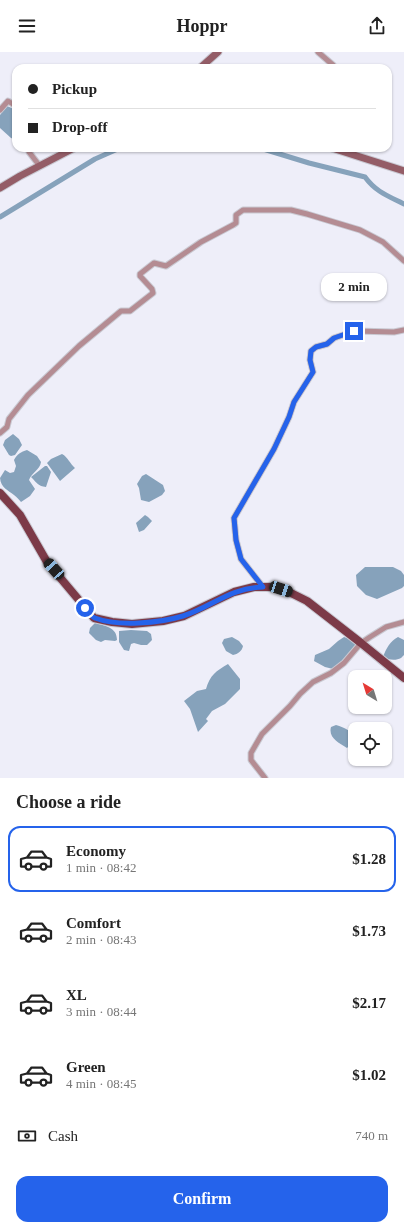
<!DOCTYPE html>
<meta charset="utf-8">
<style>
:root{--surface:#fff;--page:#f6f6f6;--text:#222;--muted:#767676;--line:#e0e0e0;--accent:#2563eb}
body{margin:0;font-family:Georgia,serif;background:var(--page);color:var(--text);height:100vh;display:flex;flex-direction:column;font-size:15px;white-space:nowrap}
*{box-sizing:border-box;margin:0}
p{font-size:13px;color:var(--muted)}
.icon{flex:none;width:22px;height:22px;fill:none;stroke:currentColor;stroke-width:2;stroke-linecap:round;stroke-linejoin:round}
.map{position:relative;height:726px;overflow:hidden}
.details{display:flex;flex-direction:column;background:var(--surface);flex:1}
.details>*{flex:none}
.top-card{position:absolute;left:12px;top:12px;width:380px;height:88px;border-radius:12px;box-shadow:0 1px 3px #0004;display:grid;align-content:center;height:88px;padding:0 16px;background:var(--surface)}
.needle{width:26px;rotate:322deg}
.controls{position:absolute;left:348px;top:618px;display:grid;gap:8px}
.controls a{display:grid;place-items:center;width:44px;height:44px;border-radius:8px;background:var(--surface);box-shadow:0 1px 3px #0004;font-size:20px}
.end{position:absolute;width:18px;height:18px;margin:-9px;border:5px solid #2563eb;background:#fff;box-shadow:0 0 0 2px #fff}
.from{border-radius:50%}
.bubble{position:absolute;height:28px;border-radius:12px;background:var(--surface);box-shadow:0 1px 3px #0004;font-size:13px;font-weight:700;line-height:28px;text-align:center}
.car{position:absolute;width:12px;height:24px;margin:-12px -6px;border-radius:5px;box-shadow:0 0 3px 1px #0007;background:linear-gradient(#222 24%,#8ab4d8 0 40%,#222 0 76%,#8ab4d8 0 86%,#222 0)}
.top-card b{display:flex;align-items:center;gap:14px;height:38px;font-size:15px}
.top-card b+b{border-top:1px solid var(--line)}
.top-card i{width:10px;height:10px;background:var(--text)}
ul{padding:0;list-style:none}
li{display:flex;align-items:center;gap:12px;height:66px;margin:0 8px 6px;padding:0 8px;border:2px solid transparent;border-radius:12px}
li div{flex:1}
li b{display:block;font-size:15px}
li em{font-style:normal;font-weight:700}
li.active{border-color:var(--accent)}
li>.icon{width:36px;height:36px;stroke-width:1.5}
h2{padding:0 16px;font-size:18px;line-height:48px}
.pay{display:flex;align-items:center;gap:10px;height:44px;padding:0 16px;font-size:15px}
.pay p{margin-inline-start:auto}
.button{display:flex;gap:8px;margin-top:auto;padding:8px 16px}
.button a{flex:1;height:46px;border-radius:12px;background:var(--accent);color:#fff;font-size:16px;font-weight:700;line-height:46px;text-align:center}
header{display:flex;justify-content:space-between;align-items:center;height:52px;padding:0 16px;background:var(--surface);font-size:18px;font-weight:700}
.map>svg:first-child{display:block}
.water{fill:#86a2bb}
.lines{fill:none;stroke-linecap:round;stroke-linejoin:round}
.canal{stroke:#86a2bb;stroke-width:5}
.street-casing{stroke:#c9c9d2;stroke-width:7}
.secondary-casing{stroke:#c9c9d2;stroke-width:9}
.primary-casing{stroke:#c9c9d2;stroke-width:10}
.street{stroke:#b48c93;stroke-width:5}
.secondary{stroke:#945d67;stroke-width:7}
.primary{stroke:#7c3a48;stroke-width:8}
.route{stroke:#2563eb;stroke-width:5}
</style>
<header><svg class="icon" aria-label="menu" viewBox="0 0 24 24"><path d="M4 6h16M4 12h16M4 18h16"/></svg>Hoppr<svg class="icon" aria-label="share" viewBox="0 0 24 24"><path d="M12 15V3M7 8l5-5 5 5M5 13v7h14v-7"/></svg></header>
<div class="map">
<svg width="404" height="726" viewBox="0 0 404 726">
<rect width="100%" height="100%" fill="#eeeef9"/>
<path class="water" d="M7,54L16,58V88L11,86L0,76V63Z
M13,382L19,387L22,393L15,403L11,404L9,403L3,393L5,388Z
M27,398L37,404L41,410C40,418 32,420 29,428L35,437L30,444L21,450C19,448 17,445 14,443C8,438 1,436 0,426L5,418L10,421L14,420L16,414L14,408C17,402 21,400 27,398Z
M62,402C68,405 70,412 75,416L60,429L47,411L51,407Z
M45,414H47L51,420L46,435C38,434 37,431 32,426L31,425Z
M146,422L163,433L165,439L162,443L149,450L141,448L139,436L137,432L142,424Z
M145,463L148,465L152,469L144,478L139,480L136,471Z
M365,515H393L401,519L404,523V534L402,536L377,547L366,543L357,534L356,523Z
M95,571C105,574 117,575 117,588L115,589L105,588L101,590L96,588L89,581L90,576Z
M131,578L147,579L151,582L152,588L147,593H141L134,591L131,592L129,599L124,598L119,590V579Z
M232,585L239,589L243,594C242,599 238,602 233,603L226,599L222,591L224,587Z
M344,585L350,587L356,593L354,598L333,617L325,615L314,609L315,603L329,597L338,589Z
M398,585L404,588V603L401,606C396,609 388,608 383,605C386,597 390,589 398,585Z
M228,612L240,627V637L225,652L212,659L206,667L208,669L198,680L190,657L184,649L197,639L206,637C210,623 216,619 228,612Z
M336,673C345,676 352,678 355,688L347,696C339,691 328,686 331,675Z"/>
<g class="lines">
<path class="canal" d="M260,96L309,111L365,125C376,140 388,144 404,152
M0,165L95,107L120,96"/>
<defs>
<path id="street" d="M318,0L333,13
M0,58L8,49L16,54
M29,96V100L39,113
M0,381L7,375L9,367L28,343L79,294L121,259H130L153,241L152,237L140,224V222L154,211L166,214L201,190L233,173L236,171V163L243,158H291L307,162L360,178L383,190L404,209
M263,535L241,507L236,488L234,466L274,397L289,365L294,350L313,320L310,308L311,299L316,295L327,292L334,286L355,279L394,280L404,278
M265,726L251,708V701L262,682L290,654L300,642L313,630L331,621L344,611L361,591L370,585L386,575L404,570"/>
<path id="secondary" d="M200,16L218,0
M332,96L404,119
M0,136L20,124L74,96"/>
<path id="primary" d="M0,441L20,463L47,510L94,566L112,570L132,572L163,569L184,564L234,540L254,535H273L289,540L307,549L361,591L404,626"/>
</defs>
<use href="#street" class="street-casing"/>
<use href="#secondary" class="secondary-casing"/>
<use href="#primary" class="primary-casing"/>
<use href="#street" class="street"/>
<use href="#secondary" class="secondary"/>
<use href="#primary" class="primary"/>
</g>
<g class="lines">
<path class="route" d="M85,556C88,559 91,565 95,566C118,575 160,571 183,564C212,555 229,536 263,535L241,507L236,488L234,466L274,397L289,365L294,350L313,320L310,308L311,299L316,295L327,292L334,286L354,279"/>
</g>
</svg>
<div class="controls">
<a><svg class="needle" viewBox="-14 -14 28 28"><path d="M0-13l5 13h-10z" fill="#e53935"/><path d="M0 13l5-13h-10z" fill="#767676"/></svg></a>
<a><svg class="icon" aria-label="locate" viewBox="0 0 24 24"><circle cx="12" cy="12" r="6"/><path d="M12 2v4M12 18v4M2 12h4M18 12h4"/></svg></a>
</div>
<i class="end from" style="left:85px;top:556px"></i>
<i class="end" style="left:354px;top:279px"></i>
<div class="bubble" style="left:321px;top:221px;width:66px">2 min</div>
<i class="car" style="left:54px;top:517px;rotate:318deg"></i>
<i class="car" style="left:281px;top:537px;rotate:108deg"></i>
<div class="top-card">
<b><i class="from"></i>Pickup</b>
<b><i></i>Drop-off</b>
</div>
</div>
<section class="details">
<h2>Choose a ride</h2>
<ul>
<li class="active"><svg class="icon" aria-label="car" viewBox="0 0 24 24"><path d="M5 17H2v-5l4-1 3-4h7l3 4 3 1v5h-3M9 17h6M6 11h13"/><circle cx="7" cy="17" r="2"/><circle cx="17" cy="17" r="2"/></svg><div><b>Economy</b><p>1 min · 08:42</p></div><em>$1.28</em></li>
<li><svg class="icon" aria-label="car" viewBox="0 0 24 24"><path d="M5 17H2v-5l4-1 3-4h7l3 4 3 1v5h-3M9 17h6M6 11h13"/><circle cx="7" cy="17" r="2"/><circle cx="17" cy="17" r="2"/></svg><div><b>Comfort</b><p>2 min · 08:43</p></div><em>$1.73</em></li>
<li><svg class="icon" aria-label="car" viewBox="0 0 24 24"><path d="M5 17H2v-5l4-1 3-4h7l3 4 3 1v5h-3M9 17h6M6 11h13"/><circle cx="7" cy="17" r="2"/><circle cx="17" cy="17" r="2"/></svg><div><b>XL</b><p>3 min · 08:44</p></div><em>$2.17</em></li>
<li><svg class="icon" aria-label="car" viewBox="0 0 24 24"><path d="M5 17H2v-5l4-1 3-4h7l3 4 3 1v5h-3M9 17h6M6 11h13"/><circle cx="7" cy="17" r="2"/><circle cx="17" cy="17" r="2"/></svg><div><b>Green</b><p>4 min · 08:45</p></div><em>$1.02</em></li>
</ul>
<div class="pay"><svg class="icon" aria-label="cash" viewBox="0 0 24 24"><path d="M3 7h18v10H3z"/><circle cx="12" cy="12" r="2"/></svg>Cash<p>740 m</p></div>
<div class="button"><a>Confirm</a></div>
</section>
